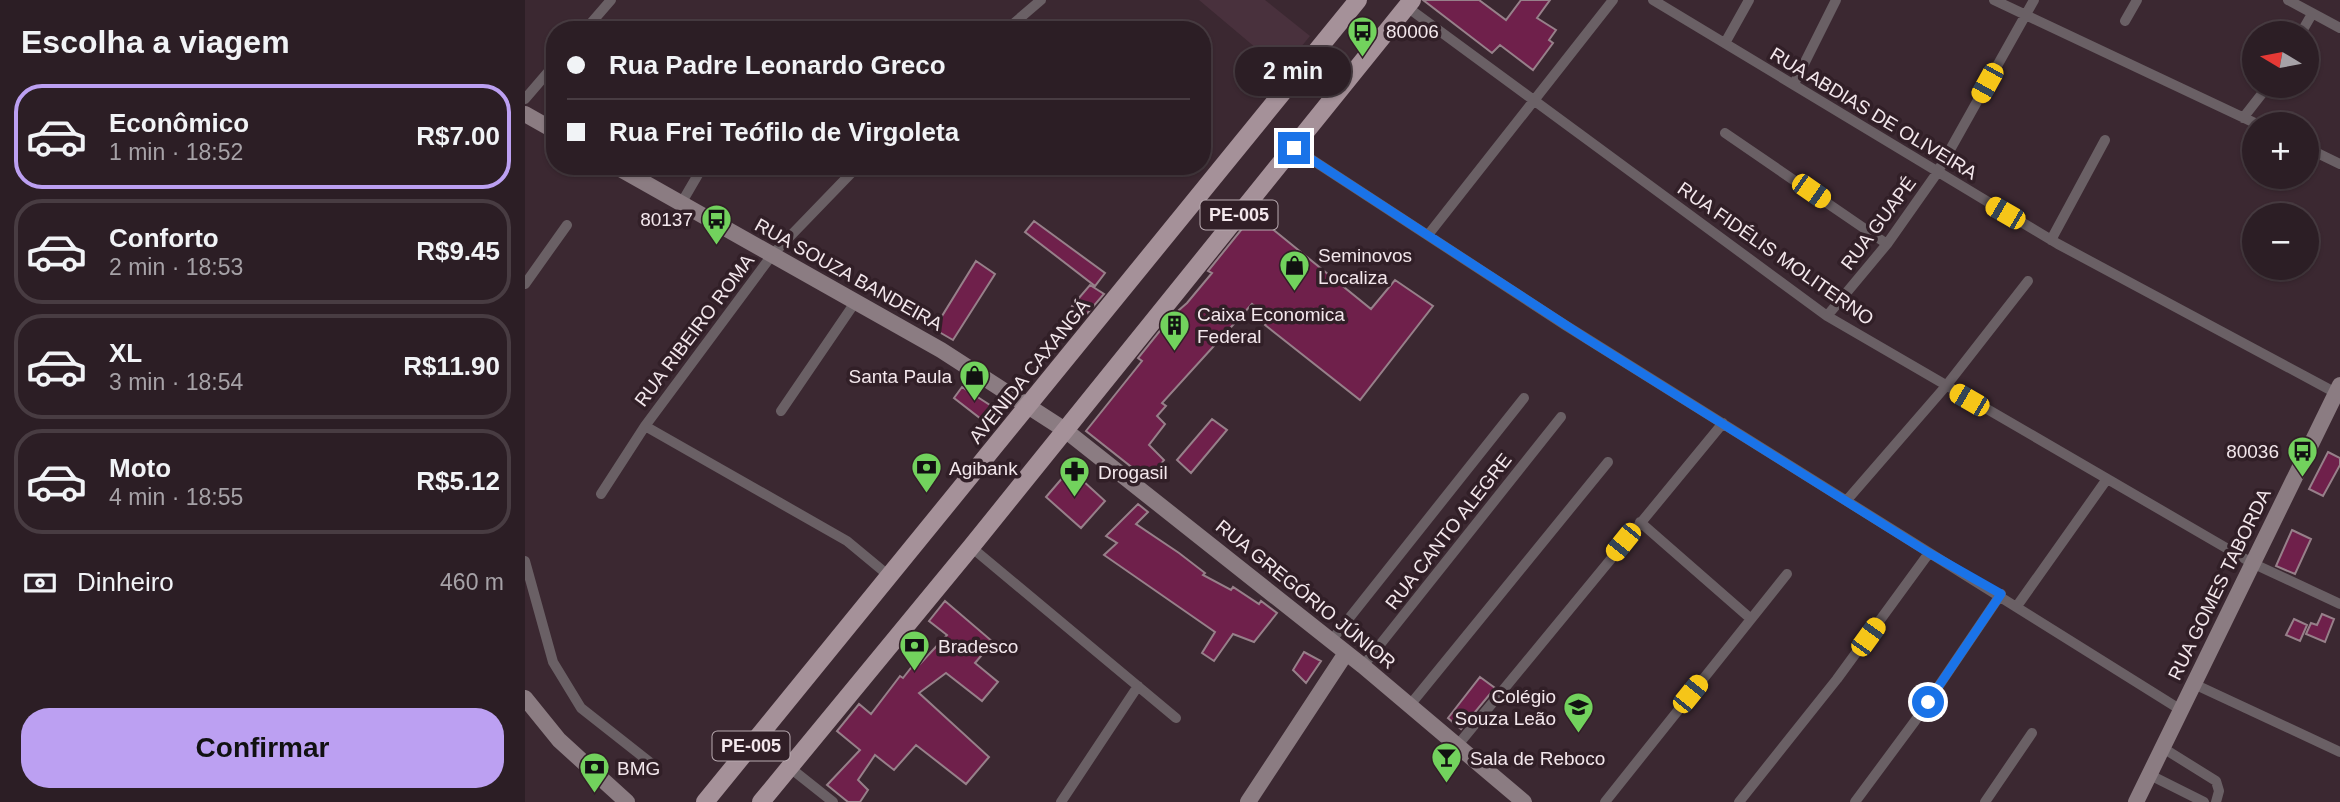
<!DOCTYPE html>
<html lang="pt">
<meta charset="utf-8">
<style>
:root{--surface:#2c1e25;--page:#34272d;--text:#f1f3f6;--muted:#a6a2a7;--line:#483c42;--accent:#bca0f2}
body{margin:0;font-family:Arial,sans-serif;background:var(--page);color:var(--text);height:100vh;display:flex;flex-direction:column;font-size:26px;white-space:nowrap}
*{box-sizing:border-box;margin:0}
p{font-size:23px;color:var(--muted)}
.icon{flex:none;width:38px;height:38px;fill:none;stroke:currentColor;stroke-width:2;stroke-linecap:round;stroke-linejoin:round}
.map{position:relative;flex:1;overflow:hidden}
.sheet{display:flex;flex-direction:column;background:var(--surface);width:525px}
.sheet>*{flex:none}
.top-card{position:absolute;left:21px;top:21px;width:665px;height:154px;border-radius:28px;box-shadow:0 2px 5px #0004,0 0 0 2px var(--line);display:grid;align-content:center;height:154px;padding:0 21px;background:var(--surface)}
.needle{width:46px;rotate:280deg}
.controls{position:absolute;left:1717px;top:21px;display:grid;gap:14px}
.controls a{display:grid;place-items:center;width:77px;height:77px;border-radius:50%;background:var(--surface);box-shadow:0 2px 5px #0004,0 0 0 2px var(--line);font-size:35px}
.end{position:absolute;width:32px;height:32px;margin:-16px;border:9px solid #1a73e8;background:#fff;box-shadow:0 0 0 4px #fff}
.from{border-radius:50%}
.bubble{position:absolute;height:49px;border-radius:24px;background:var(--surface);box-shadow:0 2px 5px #0004,0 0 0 2px var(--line);font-size:23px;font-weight:600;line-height:49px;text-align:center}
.car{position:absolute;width:21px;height:42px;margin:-21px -10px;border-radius:9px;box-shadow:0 0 5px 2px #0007;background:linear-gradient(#f5c518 24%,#345 0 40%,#f5c518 0 76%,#345 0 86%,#f5c518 0)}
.top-card b{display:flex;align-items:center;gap:24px;height:66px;font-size:26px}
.top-card b+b{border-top:2px solid var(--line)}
.top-card i{width:18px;height:18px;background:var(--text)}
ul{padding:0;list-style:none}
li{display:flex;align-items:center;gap:21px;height:105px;margin:0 14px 10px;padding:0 7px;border:4px solid var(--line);border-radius:28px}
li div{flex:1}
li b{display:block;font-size:26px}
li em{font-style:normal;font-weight:600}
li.on{border-color:var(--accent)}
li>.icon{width:63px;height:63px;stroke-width:1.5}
h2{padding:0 21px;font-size:32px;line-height:84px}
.pay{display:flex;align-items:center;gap:18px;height:77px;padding:0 21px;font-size:26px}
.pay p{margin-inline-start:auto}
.button{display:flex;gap:14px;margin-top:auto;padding:14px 21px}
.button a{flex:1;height:80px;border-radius:28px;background:var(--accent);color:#111;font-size:28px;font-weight:600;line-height:80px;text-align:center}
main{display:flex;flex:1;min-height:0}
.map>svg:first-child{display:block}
.built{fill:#49313d}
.building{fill:#6f204b;stroke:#97808a;stroke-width:2}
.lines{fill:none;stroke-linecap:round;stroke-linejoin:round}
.street{stroke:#6a6065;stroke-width:10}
.secondary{stroke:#8b7c82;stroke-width:16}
.primary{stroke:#a59199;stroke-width:18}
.route{stroke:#1a73e8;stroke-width:9}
.labels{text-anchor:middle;stroke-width:7;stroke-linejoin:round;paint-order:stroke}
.shield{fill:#311f27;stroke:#b9abb1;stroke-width:2}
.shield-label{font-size:18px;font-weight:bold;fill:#f3e7ec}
.poi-label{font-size:19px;fill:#f3e7ec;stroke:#311f27;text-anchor:start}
.street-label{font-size:19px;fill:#f3e7ec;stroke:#311f27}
</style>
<main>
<section class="sheet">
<h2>Escolha a viagem</h2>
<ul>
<li class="on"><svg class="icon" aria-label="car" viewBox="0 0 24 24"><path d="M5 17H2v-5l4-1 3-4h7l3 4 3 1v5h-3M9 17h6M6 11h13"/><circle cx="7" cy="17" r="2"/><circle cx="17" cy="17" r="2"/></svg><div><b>Econômico</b><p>1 min · 18:52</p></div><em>R$7.00</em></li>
<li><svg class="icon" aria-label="car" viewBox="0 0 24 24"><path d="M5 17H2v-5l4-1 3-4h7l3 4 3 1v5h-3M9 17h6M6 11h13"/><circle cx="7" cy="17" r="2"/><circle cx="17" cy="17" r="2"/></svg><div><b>Conforto</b><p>2 min · 18:53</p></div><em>R$9.45</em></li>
<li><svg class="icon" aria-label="car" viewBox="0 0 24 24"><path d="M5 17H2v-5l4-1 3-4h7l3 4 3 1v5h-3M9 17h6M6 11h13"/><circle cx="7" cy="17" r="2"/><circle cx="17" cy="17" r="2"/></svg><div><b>XL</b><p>3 min · 18:54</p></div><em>R$11.90</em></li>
<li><svg class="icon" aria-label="car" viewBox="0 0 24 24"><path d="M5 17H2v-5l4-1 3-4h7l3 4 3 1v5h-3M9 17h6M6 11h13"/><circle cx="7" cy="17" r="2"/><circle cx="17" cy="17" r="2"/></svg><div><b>Moto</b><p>4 min · 18:55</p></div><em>R$5.12</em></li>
</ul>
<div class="pay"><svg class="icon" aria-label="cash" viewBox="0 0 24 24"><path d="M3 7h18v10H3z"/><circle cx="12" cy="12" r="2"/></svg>Dinheiro<p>460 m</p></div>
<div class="button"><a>Confirmar</a></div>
</section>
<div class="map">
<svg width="1815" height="802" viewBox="0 0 1815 802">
<rect width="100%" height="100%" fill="#3b2831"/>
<path class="built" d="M674,0H740L785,36L757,70Z"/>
<path class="building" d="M898,0H954L981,20L996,0H1025L1012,18L1031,30L1024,40L1028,43L1008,70L975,45L967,53Z
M729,214L846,309L870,280L908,306L835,400L740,325L744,318L727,304L637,403L641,406L632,416L640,424L624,445L639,460L623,480L561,431L617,361L613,358L646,317L662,303L687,273L683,271Z
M509,221L580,273L570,286L500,232Z
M451,261L470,274L428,340L409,329Z
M565,285L579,294L560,316L547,306Z
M437,387L471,409L460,422L429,398Z
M687,419L702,430L666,473L652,460Z
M1803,452L1815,458V465L1798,496L1784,489Z
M545,469L580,501L556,528L521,497Z
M613,504L623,512L611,524L654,553L680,573L678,575L706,590L708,587L734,604L736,601L752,613L729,642L708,634L689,661L677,653L690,632L579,555L592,543L581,536Z
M1767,530L1786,539L1770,574L1751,566Z
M420,601L468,642L450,663L473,682L457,701L421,673L394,693L464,757L441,784L391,745L369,770L350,755L333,780L343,790L335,802H323L302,785L335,750L312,731L334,704L346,714L375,676L378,678L389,664L393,666L422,635L404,621Z
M1797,614L1809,619L1800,642L1781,634L1786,623L1792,625Z
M1769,619L1782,625L1775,641L1761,635Z
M779,652L796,661L781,683L768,670Z
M955,677L970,688L936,729L923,718Z"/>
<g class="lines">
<path class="street" d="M1128,0L1533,244L1811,393
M1469,0L1732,124
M1763,0L1815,28
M882,7L1302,316L1727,563L1815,604
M1600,21L1612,0
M60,30L86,0
M481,30L516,0
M1776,33L1787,14
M1200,43L1224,0
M1269,84L1311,0
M0,99L30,64
M1718,118L1743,86
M1200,133L1362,244
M769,148L1040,325L1656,710
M1782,148L1815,164
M157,202L178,166
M903,235L1088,0
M1526,240L1580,140
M0,284L42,225
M1302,316L1362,244L1412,173L1509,0
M256,411L331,301
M120,426L322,541L363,575
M76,494L120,426L247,255L333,166
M1322,500L1421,386L1503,281
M1115,522L1226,619
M446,547L651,718
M0,561L28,662L56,708L127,764
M1492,606L1582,479
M806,641L999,398
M838,666L1036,417
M1669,684L1815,752
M885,705L1083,462
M932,746L1198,423
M1638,748L1691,781L1694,791L1691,802
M264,767L308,802
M1625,775L1679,802
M536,802L613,686
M1080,802L1262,574
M1214,802L1312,679L1404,553
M1330,802L1390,721L1476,594
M1460,802L1507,733"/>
<path class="secondary" d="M0,114L30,131
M90,166L416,350L540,430L838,666L999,802
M0,698L34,740L102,802
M723,802L821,653
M1611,802L1815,385"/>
<path class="primary" d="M180,802L833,0
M236,802L446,547L887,0"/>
</g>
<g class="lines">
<path class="route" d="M769,148L1062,339L1404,553L1476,594L1403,702"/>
</g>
<defs>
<symbol id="bus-pin" viewBox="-11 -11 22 30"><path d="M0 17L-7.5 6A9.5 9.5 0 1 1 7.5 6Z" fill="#72d25d" stroke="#311f27"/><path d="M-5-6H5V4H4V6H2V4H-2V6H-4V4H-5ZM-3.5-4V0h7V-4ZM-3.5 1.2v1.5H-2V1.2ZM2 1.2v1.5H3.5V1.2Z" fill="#111"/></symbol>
<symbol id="shop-pin" viewBox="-11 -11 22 30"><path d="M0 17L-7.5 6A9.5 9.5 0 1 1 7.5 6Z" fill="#72d25d" stroke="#311f27"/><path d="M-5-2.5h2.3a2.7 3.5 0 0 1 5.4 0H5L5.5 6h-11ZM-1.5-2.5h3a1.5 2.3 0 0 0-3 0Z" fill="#111"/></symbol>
<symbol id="building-pin" viewBox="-11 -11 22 30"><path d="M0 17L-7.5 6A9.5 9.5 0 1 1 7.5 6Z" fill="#72d25d" stroke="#311f27"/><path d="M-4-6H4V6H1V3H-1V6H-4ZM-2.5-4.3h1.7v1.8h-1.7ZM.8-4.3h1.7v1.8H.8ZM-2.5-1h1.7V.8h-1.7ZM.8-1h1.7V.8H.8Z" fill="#111"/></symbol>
<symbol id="bank-pin" viewBox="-11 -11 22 30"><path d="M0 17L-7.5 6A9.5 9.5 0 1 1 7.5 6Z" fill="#72d25d" stroke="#311f27"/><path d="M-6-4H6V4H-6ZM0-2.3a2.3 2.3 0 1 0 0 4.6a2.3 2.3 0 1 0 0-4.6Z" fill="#111"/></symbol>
<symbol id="pharmacy-pin" viewBox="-11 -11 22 30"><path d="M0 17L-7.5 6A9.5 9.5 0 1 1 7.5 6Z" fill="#72d25d" stroke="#311f27"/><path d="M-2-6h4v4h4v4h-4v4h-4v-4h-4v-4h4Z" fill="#111"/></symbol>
<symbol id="school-pin" viewBox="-11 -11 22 30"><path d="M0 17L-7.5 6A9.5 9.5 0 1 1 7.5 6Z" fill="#72d25d" stroke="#311f27"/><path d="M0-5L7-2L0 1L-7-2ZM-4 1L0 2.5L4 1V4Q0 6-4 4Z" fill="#111"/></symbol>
<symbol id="bar-pin" viewBox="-11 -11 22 30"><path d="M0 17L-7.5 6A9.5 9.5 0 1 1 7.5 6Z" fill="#72d25d" stroke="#311f27"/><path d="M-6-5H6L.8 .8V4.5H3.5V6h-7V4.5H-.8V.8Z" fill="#111"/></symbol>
</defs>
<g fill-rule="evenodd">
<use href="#bus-pin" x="820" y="14" width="35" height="47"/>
<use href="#bus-pin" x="174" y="202" width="35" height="47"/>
<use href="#shop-pin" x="752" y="248" width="35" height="47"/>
<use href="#building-pin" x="632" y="308" width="35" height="47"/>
<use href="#shop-pin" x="432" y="358" width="35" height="47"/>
<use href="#bus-pin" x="1760" y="434" width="35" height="47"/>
<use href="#bank-pin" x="384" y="450" width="35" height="47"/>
<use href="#pharmacy-pin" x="532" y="454" width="35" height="47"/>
<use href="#bank-pin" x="372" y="628" width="35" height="47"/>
<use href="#school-pin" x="1036" y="690" width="35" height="47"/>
<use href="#bar-pin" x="904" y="740" width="35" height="47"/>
<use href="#bank-pin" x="52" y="750" width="35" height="47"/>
</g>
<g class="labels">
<g class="shield">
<rect x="675.5" y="200.5" width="77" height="29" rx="5"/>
<rect x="187.5" y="731.5" width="77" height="29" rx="5"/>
</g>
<g class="shield-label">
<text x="714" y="221">PE-005</text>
<text x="226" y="752">PE-005</text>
</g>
<g class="poi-label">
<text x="861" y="38">80006</text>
<text x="168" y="226" text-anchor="end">80137</text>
<text x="793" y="262">Seminovos<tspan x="793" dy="22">Localiza</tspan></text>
<text x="672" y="321">Caixa Economica<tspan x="672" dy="22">Federal</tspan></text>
<text x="427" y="383" text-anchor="end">Santa Paula</text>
<text x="1754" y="458" text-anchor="end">80036</text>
<text x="424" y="475">Agibank</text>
<text x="573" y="479">Drogasil</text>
<text x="413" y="653">Bradesco</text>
<text x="1031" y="703" text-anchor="end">Colégio<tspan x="1031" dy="22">Souza Leão</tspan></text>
<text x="945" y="765">Sala de Reboco</text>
<text x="92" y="775">BMG</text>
</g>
<g class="street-label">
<text transform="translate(1349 113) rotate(31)" y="7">RUA ABDIAS DE OLIVEIRA</text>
<text transform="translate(1353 223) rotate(-53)" y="7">RUA GUAPÉ</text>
<text transform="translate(1251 253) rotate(35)" y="7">RUA FIDÉLIS MOLITERNO</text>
<text transform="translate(324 274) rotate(29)" y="7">RUA SOUZA BANDEIRA</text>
<text transform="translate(169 330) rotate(-53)" y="7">RUA RIBEIRO ROMA</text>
<text transform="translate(504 371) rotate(-51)" y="7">AVENIDA CAXANGÁ</text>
<text transform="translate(923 531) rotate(-52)" y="7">RUA CANTO ALEGRE</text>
<text transform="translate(1694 584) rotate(-64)" y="7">RUA GOMES TABORDA</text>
<text transform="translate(781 594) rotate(39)" y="7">RUA GREGÓRIO JÚNIOR</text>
</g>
</g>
</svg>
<div class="controls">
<a><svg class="needle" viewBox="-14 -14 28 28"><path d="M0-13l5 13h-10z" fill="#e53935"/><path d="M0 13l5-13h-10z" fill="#a6a2a7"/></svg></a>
<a>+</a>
<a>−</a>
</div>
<i class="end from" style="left:1403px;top:702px"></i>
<i class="end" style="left:769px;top:148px"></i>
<div class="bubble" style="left:710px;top:47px;width:116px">2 min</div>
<i class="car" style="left:1462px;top:83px;rotate:209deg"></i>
<i class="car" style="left:1286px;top:191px;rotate:125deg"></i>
<i class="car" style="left:1480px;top:213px;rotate:300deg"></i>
<i class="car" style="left:1444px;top:400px;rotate:300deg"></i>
<i class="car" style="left:1098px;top:542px;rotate:219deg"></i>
<i class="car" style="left:1343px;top:637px;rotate:36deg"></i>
<i class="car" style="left:1165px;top:694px;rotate:39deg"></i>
<div class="top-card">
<b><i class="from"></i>Rua Padre Leonardo Greco</b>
<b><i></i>Rua Frei Teófilo de Virgoleta</b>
</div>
</div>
</main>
